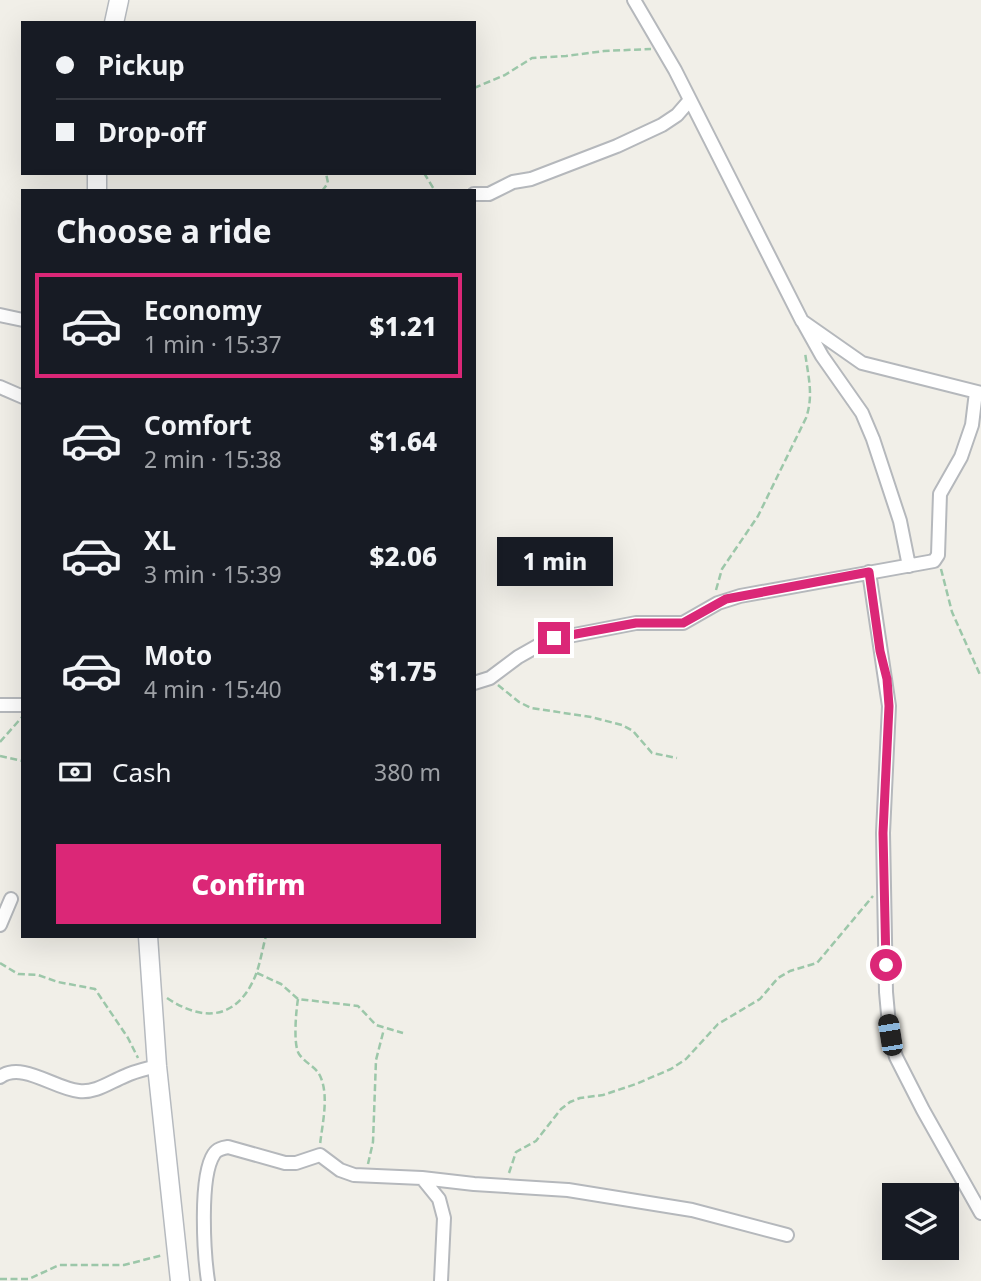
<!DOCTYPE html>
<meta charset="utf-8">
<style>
:root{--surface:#171b24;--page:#242831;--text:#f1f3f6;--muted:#9ea1a6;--line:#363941;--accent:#db2777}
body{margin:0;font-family:"Noto Sans",sans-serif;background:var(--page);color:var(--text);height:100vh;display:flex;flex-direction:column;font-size:26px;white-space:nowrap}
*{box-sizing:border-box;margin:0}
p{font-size:23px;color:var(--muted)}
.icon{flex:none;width:38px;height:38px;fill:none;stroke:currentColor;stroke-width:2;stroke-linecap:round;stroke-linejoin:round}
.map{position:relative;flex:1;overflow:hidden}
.details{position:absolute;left:21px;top:189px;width:455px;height:749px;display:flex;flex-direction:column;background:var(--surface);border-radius:0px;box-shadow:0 7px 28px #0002}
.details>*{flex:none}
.top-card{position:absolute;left:21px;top:21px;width:455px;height:154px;border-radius:0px;box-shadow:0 7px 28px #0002;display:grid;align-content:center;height:154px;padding:0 35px;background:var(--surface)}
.controls{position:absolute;left:882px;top:1183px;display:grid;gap:14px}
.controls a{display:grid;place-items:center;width:77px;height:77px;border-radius:0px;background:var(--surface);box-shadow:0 7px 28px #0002;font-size:35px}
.end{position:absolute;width:32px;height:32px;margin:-16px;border:9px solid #db2777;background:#fff;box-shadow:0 0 0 4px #fff}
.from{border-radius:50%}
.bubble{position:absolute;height:49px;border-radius:0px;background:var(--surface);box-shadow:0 7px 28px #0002;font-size:23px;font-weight:800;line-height:49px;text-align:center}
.car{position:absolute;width:21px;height:42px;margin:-21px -10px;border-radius:9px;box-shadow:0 0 5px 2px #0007;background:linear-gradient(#222 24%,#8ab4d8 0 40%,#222 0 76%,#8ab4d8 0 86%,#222 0)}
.top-card b{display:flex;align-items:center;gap:24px;height:66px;font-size:26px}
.top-card b+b{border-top:2px solid var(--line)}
.top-card i{width:18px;height:18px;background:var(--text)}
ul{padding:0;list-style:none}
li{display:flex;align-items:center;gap:21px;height:105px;margin:0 14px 10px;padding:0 21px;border:4px solid transparent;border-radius:0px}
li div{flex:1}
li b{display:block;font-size:26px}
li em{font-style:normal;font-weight:800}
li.selected{border-color:var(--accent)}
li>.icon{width:63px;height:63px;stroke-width:1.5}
h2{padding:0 35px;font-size:32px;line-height:84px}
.pay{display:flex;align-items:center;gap:18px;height:77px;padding:0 35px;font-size:26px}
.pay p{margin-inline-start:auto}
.action{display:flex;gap:14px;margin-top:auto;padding:14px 35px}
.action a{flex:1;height:80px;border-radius:0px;background:var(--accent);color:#fff;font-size:28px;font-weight:800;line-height:80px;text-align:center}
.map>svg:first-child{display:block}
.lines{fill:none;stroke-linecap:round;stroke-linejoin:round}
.street-casing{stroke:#b5b8bc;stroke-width:16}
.secondary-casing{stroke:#b6babf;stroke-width:21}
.path{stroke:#9cc7a9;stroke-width:2.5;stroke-dasharray:7 3.5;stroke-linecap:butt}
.street{stroke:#fff;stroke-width:12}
.secondary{stroke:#fff;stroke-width:18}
.route{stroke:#db2777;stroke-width:9}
</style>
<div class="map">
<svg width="981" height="1281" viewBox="0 0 981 1281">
<rect width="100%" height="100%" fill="#f1efe8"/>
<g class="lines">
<defs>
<path id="street" d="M634,0L675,70L802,321L862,363L981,393
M474,194H489L513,182L531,179L617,146L662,125L677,115L690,100
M0,315L23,320
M803,322L822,356L862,413L873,439L900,521L909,566
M0,387L23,397
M869,572L889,706L883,833L886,992L890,1036L896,1057L923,1110L981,1213
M474,683L490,678L518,657L548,640L636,623H683L718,603L740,596L934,561L938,555L940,494L961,457L972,425L976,392
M0,705H23
M0,925L11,899
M0,1077C22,1061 55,1089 79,1091C96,1093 110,1082 125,1076C135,1071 146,1069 157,1066
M422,1178L439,1199L444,1218L441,1281
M208,1281C204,1254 199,1176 214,1154C217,1149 222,1148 228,1147L285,1163H296L320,1155L340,1170L354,1175L422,1178L474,1184L568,1190L692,1210L787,1235"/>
<path id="secondary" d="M114,23L119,0
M97,173V191
M148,936L157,1066L180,1281"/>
</defs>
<use href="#street" class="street-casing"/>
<use href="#secondary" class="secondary-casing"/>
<path class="path" d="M474,88L505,75L532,58L566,56L604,51L651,49
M424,173L435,191
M322,191L328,183L326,173
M941,569L952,612L981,677
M716,590L722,569L758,516L806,418C814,395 808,376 805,352
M498,685L519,702L531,708L591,717L622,725L633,731L652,753L677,758
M0,742L23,716
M0,756L23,761
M0,963L18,974L38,975L58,982L95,989L128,1038L138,1058
M257,973L281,984L298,999L358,1006L376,1025L403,1033
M167,998C201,1021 235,1021 254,979C260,966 262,950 266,936
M298,999C296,1011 293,1045 299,1054C306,1064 317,1067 321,1078C329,1098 322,1125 320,1145
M368,1164L373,1142L376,1060L384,1029
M509,1173L516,1152L536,1141L561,1109L570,1102L580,1098L603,1095L636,1084L671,1069L686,1059L718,1024L760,999L778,978L790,971L817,963L873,896
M0,1279H29L59,1265H124L163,1255"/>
<use href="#street" class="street"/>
<use href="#secondary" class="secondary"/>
</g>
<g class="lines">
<path class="route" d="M554,638L636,623H683L726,599L869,572L880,651L887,679L889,706L883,833L886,965"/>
</g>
</svg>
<div class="controls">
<a><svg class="icon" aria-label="layers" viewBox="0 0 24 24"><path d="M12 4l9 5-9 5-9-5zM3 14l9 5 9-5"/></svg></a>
</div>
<i class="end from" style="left:886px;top:965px"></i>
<i class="end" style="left:554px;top:638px"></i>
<div class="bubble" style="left:497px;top:537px;width:116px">1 min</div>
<i class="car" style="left:890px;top:1035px;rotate:351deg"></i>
<div class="top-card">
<b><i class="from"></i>Pickup</b>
<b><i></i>Drop-off</b>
</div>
<section class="details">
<h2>Choose a ride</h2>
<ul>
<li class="selected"><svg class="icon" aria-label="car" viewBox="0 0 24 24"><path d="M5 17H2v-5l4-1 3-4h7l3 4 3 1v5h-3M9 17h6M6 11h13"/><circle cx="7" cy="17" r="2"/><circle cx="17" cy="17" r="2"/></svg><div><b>Economy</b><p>1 min · 15:37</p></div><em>$1.21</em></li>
<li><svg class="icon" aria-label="car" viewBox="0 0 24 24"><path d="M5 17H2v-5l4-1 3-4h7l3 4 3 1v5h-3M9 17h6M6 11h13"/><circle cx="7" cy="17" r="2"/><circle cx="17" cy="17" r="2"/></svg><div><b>Comfort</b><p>2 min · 15:38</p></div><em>$1.64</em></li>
<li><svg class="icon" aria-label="car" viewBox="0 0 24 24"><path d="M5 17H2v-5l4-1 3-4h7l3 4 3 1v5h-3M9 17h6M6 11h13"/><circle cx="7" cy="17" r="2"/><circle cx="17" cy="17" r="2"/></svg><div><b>XL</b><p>3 min · 15:39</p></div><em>$2.06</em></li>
<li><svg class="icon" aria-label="car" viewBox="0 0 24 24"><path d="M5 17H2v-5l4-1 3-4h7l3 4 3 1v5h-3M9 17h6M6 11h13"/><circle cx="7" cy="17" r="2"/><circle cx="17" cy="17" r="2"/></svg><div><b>Moto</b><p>4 min · 15:40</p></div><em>$1.75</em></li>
</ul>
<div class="pay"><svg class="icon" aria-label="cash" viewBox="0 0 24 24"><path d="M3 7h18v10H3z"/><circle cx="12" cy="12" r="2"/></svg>Cash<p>380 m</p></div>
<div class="action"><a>Confirm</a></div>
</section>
</div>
